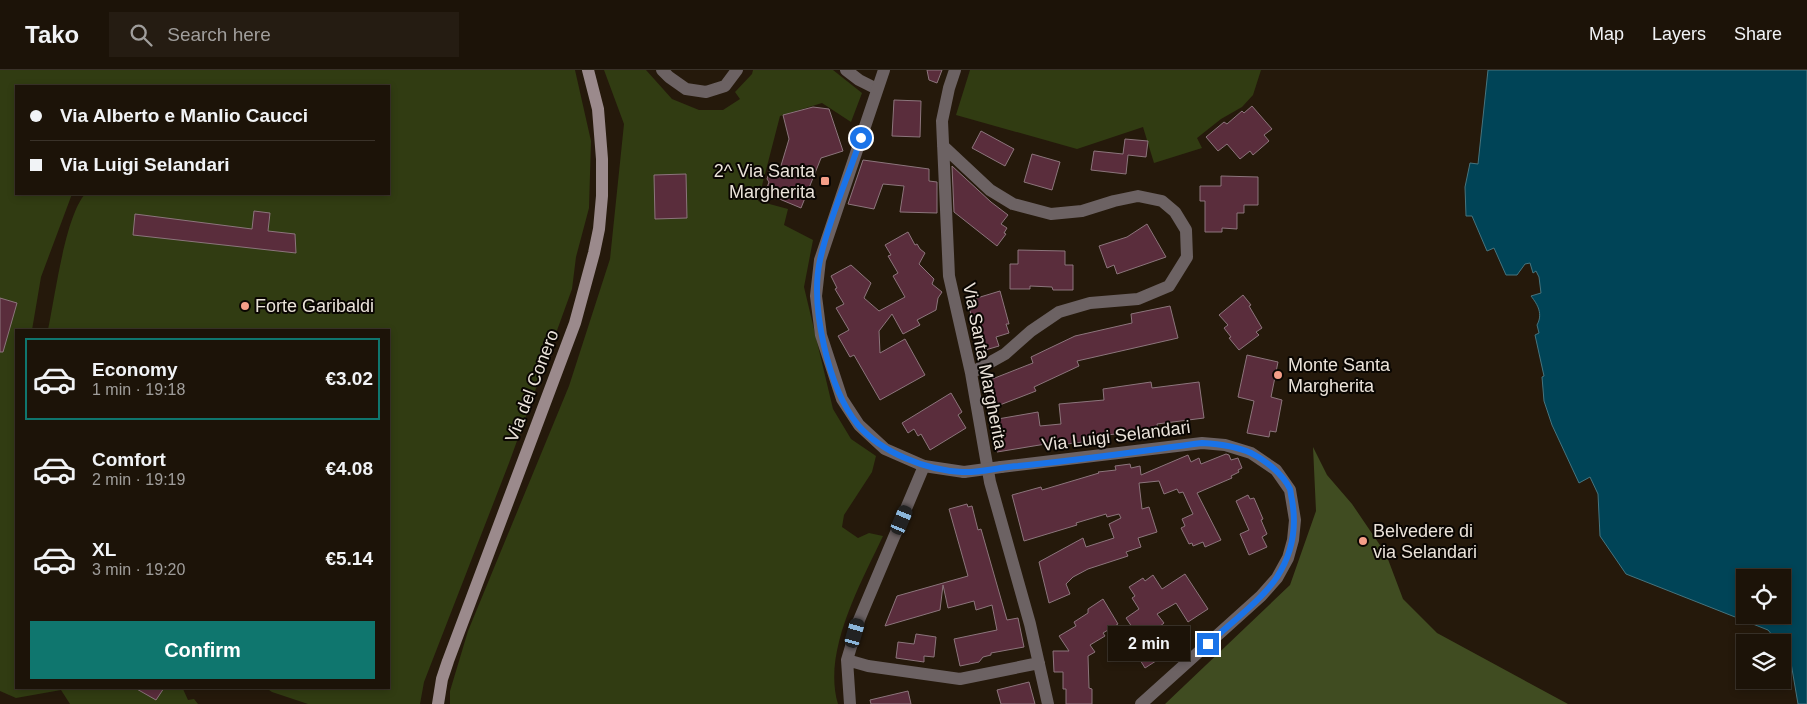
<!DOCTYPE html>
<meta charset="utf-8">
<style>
:root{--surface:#1c1308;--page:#251c12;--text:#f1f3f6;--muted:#a09e9c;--line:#3a3229;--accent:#0f766e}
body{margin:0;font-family:Arial,sans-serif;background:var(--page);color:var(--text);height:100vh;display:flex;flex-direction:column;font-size:19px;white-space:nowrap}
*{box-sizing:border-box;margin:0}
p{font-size:16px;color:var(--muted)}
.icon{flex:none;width:28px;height:28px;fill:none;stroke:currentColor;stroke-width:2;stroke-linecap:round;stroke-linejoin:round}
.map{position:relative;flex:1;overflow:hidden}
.panel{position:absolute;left:15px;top:259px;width:375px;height:360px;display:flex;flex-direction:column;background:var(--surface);border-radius:0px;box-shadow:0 2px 8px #0003,0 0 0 1px var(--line)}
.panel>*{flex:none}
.hud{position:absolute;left:15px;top:15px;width:375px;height:110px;border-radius:0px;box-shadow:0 2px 8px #0003,0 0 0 1px var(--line);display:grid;align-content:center;height:110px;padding:0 15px;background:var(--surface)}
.fabs{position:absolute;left:1736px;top:499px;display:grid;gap:10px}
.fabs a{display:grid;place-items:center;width:55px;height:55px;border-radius:0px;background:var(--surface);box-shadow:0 2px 8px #0003,0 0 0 1px var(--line);font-size:25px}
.end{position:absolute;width:22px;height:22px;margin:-11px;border:6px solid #1a73e8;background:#fff;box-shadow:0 0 0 2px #fff}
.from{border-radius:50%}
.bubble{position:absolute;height:35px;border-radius:0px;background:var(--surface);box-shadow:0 2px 8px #0003,0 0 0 1px var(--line);font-size:16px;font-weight:800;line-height:35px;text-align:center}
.car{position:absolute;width:15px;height:30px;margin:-15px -8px;border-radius:6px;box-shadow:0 0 4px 1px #0007;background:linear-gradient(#222 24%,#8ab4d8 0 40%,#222 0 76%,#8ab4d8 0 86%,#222 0)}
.hud b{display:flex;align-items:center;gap:18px;height:48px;font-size:19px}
.hud b+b{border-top:1px solid var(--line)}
.hud i{width:12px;height:12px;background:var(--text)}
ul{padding:9px 0 0;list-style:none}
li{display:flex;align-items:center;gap:15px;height:82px;margin:0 10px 8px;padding:0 5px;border:2px solid transparent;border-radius:0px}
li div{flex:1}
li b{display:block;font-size:19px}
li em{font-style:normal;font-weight:800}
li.current{border-color:var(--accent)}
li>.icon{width:45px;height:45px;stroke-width:1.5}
.primary-button{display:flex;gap:10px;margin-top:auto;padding:10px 15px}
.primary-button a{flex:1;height:58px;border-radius:0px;background:var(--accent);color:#fff;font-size:20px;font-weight:800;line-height:58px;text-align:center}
header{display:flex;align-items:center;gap:30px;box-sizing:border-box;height:70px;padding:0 25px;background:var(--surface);border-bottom:1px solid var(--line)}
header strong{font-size:24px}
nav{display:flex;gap:28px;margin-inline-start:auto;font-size:18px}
.search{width:350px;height:45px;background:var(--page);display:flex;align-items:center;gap:12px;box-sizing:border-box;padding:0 18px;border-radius:0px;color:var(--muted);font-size:19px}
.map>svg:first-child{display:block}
.green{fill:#313c12}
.forest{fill:#404c21}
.water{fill:#004457;stroke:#46747e;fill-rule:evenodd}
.building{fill:#5a2d3c;stroke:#8c757c}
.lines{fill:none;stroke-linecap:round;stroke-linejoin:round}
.minor{stroke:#6c6263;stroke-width:12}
.tertiary{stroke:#6c6263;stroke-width:12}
.secondary{stroke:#9b8a8c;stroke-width:12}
.tertiary-bridge{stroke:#6c6263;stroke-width:12}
.route{stroke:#1a73e8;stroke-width:6}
.poi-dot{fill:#f49e88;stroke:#0a0602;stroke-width:2}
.labels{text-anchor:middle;stroke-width:4;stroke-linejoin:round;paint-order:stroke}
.poi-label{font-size:18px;fill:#ebe3da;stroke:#0a0602;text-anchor:start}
.street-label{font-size:18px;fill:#ebe3da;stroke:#0a0602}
</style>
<header>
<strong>Tako</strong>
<div class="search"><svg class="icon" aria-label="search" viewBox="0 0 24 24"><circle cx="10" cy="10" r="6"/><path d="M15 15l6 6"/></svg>Search here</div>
<nav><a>Map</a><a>Layers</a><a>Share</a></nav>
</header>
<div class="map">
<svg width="1807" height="634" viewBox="0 0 1807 634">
<rect width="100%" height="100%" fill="#25190b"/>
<path class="green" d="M0,0H575L591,71L589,138L576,187L572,219L509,393L424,612L420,634H308L272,622L266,618H389V260H48C55,227 65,147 85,124H389V16H16V124H72L41,207L32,260H16V618H183V619L188,630L194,629L198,634H70L61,620L16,628L0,621Z
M604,0H646L672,29L699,40H723L740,29L735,22L752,4L753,0H833L862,23L851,52L822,33L780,46L758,131L788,139L784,155L813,170L804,217L833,339L851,369L876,386L872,402L844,445L842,457L858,468L869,463L883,466C861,513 822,582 838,634H450V621L468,561L569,316L610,189L624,54Z
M970,0H1261L1253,25L1242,37L1221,49L1197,68L1202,78L1154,93L1143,57L1077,79L956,45Z"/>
<path class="forest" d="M1313,377L1327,405L1352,434L1386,484L1403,529L1437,563L1568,634H1165L1290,515L1316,441Z"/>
<path class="water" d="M1488,0H1807V634H1798L1790,587L1783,578L1782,572H1778L1768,560L1626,504L1600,466L1598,424L1590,407L1579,413L1552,355L1544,331L1542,307L1544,306L1535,265L1539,263L1537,255C1543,244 1538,235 1531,226L1541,223L1539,207L1536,201L1533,203L1530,193L1525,194L1517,205H1506L1494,178L1487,181L1472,146H1466L1465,117L1470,93L1478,94ZM1745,508H1782V545H1745Z"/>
<path class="building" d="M927,0H942L937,13L929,10Z
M894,30L921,31L920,67L892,66Z
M1252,36L1272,59L1264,65L1269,71L1253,85L1250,81L1240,89L1227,74L1218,81L1206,67L1224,52L1227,54L1242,41L1244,43Z
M813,37L829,39L843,81L821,88L801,138L765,123L769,112L767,109L771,96L780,99L789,69L783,45Z
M981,61L1014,79L1005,96L972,78Z
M1125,69L1148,71L1146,87L1128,85L1126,104L1091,100L1094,81L1123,84Z
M1032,84L1060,92L1052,120L1024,112Z
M863,90L929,99V111L937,112V143L900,142L904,116L883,114L874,139L848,134Z
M952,96L991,132L1008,145L1001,154L1007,158L1004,163L1006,164L997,176L954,142Z
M686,104L687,148L655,149L654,105Z
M1221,106L1258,107V135H1244V143H1237V159L1222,158V162H1205V131H1200V116H1221Z
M254,141L270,143L268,161L295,164L296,183L133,165L135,144L252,159Z
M1147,154L1166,187L1117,204L1114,195L1107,198L1099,176L1127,167Z
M908,162L915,175L917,174L920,179L925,183L919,194L934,209L932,214L942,222L938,228L936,240L917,250L920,255L903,264L892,244L879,261L880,283L905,269L925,305L880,330L854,285L850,287L838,266L849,260L836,238L844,234L835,219L837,218L831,206L851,195L871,213L864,228L879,241L905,227L893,206L898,203L888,186L891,185L885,175Z
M1018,180L1065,181V195H1073V220H1053L1052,217L1030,216V219H1010V194H1018Z
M1000,221L1009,254H1006L1009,263L996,267L999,276L982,281L967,231Z
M1243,225L1251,235L1249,236L1262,258L1256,262L1259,265L1239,280L1229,268L1231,267L1224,258L1228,255L1219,245Z
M0,228L17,233L3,282H0Z
M1170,236L1178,268L1077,291L1079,296L1034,317L1036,321L992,338L982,313L1033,293L1031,287L1075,266L1132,253L1131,244Z
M1247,285L1278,292L1271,327L1282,330L1276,362L1270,361L1269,367L1247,363L1254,331L1238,327Z
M1151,312L1152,318L1199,312L1204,348L1157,354L1158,360L1138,363V361L1100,366V370L1058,375V372L997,382L992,350L1038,342L1040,356L1061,354L1059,334L1104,330L1103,319Z
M951,323L962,342L958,345L966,358L930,380L921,364L918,366L914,359L908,363L902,353Z
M1226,384L1229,385L1231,390L1238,388L1242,398L1238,400L1239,402L1231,406L1232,408L1197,423L1221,470L1205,477L1203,472L1193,476L1192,473L1189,474L1181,458L1185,456L1182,449L1193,444L1183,422L1179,423L1177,419L1164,424L1159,411L1139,413L1142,439L1149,437L1157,462L1138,468L1141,477L1126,482L1128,486L1088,499L1073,507L1066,514L1070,524L1049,533L1039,492L1083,468L1086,477L1114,468L1109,454L1121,448L1119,444L1107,447L1106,444L1076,453L1077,455L1024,471L1012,425L1041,417L1042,420L1099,403L1098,402L1116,400L1115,396L1130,394L1131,398L1140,396L1141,405L1188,385L1191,392L1199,388L1201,394Z
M1248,425L1250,429L1254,428L1263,449L1261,450L1267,464L1262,467L1267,477L1249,485L1240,464L1249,460L1236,431Z
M967,434L968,437L972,436L978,460L981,459L1007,550L1018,548L1024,577L991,583V585L983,587L979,592L960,596L954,569L997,560L992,535L976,540L974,531L948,538L943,515L940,540L885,556L897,526L968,506L949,439Z
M1185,504L1208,539L1188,552L1176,533L1157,544L1164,553L1159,557L1166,567L1163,570L1170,582L1145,598L1134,580L1138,578L1132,570L1138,566L1126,548L1139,539L1132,528L1135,526L1129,517L1143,508L1145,511L1153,505L1162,519Z
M1103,529L1118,554L1103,563L1105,566L1090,575L1095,582L1088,586L1089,618L1092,619V634H1066V619H1063V602H1054L1053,581H1069L1059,566L1076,556L1074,552L1088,543V539Z
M916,564L936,567L934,587L924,586V592L896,588L898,572L914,574Z
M1029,612L1035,634H1001L997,620Z
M135,618H164L156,630Z
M908,621L911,634H871L870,630Z"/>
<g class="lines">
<path class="minor" d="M662,0L669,7L686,19L706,22L725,16L737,0
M846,0L859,10L877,19
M955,0L949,18L942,51L949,206L971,303L990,412L1030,554L1048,634
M943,76L990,120L1013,134L1051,144L1082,141L1114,131L1138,126L1162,131L1175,142L1186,160L1187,187L1169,216L1138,229L1090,233L1059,242L1031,261L1005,284L971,303
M847,590L868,596L960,609L1039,593
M850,634L847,590L859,550L924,396"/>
<path class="tertiary" d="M884,0L820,190L816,226L821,265L842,329L859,355L885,379L924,396L964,402
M1001,397L1202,373L1225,375L1251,383L1276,400L1290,420L1295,450L1293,470L1288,488L1277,508L1261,526L1141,634"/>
<path class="secondary" d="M438,634L442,609L448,591L575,253L594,183L599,159L602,126V89L598,39L588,0"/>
<path class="tertiary-bridge" d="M964,402L1001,397"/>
</g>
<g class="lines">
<path class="route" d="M861,68C848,108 829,148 820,190C810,236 828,318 858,355C882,383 926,400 962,402C980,403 1000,397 1018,396C1080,390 1141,381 1202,373C1219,374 1236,376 1251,383C1265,390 1283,404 1290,419C1291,422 1291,427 1292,430C1297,458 1292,484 1277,507C1264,528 1227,556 1208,574"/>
</g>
<g class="poi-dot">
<rect x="820" y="106" width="10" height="10" rx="2.5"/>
<circle cx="245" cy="236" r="5"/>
<circle cx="1278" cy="305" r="5"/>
<circle cx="1363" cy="471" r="5"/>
</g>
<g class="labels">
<g class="poi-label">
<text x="815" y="107" text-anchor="end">2^ Via Santa<tspan x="815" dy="21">Margherita</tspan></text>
<text x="255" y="242">Forte Garibaldi</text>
<text x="1288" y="301">Monte Santa<tspan x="1288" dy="21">Margherita</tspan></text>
<text x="1373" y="467">Belvedere di<tspan x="1373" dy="21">via Selandari</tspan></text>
</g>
<g class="street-label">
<text transform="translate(985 296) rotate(79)" y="6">Via Santa Margherita</text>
<text transform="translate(532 316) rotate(-69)" y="6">Via del Conero</text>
<text transform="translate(1116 366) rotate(-7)" y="6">Via Luigi Selandari</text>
</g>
</g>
</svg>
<div class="fabs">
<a><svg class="icon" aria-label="locate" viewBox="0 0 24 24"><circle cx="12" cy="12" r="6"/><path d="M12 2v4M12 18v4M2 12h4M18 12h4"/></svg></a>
<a><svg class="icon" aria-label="layers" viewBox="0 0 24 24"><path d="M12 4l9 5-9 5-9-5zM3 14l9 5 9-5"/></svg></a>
</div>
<i class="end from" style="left:861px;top:68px"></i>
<i class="end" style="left:1208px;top:574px"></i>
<div class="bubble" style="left:1108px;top:556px;width:82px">2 min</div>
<i class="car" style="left:902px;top:450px;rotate:23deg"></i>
<i class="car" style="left:855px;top:563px;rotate:16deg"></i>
<div class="hud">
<b><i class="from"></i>Via Alberto e Manlio Caucci</b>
<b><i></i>Via Luigi Selandari</b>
</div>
<section class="panel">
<ul>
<li class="current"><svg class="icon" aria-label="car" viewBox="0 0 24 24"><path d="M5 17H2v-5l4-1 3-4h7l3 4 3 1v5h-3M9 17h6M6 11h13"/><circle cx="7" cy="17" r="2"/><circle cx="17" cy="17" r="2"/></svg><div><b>Economy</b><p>1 min · 19:18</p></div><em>€3.02</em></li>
<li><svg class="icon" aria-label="car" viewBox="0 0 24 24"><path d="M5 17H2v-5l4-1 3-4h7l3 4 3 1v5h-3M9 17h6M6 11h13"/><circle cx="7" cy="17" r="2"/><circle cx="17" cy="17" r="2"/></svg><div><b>Comfort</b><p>2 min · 19:19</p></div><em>€4.08</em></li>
<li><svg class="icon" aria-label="car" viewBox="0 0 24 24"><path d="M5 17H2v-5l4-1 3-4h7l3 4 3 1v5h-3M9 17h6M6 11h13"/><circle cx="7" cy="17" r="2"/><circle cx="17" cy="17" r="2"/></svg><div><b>XL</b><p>3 min · 19:20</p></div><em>€5.14</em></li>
</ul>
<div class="primary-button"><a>Confirm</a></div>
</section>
</div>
